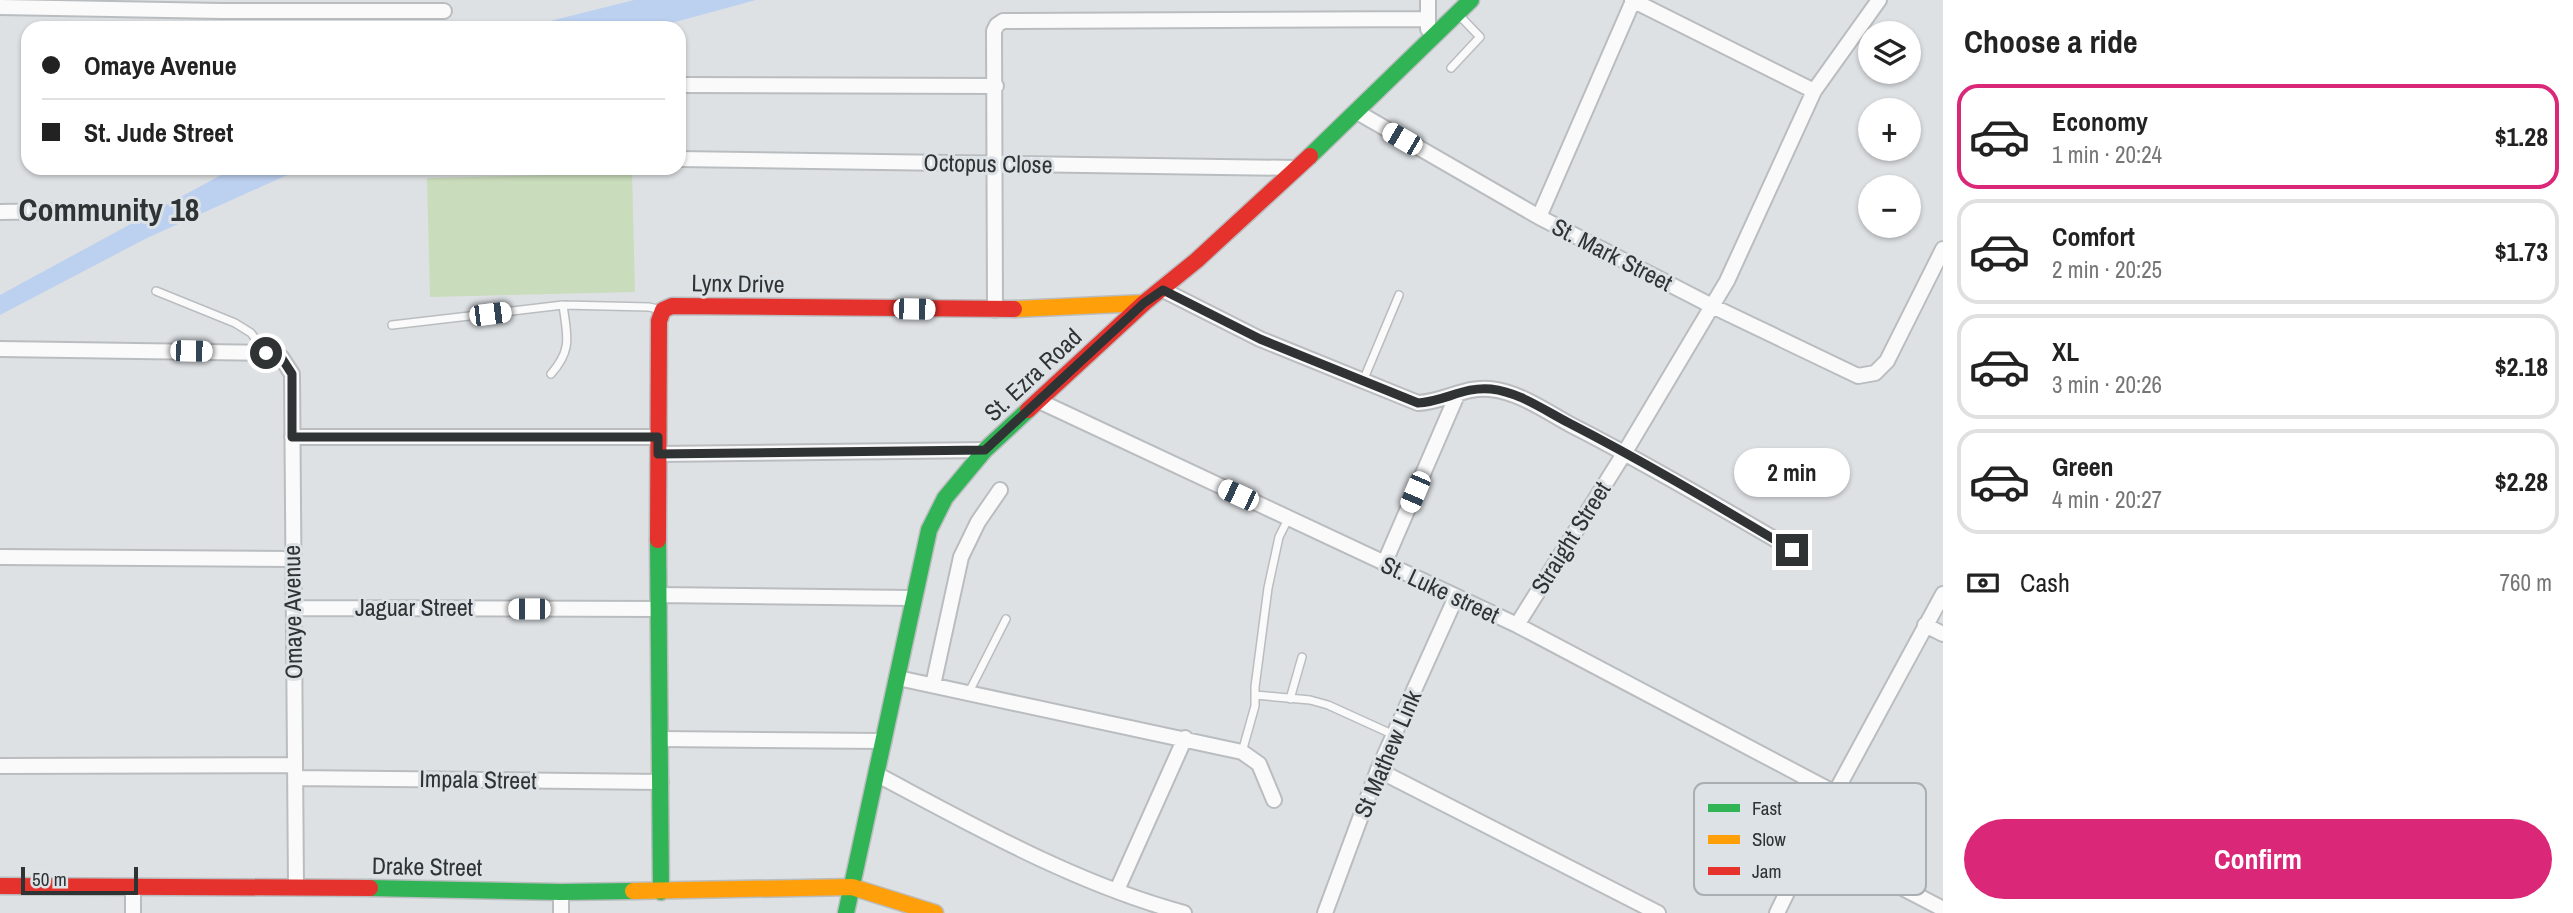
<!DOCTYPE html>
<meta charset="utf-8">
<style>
:root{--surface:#fff;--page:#f2f2f2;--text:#222;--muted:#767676;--line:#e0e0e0;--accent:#db2777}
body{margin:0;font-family:"Archivo Narrow",sans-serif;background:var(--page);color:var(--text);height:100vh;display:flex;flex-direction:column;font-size:26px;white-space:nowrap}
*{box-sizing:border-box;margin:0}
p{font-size:23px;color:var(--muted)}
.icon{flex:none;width:38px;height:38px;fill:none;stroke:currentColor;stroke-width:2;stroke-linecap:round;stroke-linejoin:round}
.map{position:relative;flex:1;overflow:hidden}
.panel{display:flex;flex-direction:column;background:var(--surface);width:630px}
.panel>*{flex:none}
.banner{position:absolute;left:21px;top:21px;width:665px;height:154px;border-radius:21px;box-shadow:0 2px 5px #0004;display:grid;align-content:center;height:154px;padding:0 21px;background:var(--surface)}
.tools{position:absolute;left:1858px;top:21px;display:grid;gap:14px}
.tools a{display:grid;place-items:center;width:63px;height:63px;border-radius:50%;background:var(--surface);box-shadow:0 2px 5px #0004;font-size:35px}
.scale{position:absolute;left:21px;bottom:18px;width:117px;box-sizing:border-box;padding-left:7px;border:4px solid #303334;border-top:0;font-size:19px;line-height:24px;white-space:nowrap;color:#303334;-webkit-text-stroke:5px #dce2e6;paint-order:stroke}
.end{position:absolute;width:32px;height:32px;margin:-16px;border:9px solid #303334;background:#fff;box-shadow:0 0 0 4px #fff}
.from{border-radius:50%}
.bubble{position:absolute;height:49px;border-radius:24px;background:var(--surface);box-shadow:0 2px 5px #0004;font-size:23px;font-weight:700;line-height:49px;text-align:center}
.car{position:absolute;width:21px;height:42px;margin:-21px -10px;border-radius:9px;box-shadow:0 0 5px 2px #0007;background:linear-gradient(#fff 24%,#345 0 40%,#fff 0 76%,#345 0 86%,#fff 0)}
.banner b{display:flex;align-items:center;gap:24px;height:66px;font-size:26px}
.banner b+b{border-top:2px solid var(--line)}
.banner i{width:18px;height:18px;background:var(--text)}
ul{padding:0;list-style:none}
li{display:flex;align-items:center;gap:21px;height:105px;margin:0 14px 10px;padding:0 7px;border:4px solid var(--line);border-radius:21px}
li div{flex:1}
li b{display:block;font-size:26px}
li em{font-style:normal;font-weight:700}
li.current{border-color:var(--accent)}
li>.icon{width:63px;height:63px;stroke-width:1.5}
h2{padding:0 21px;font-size:32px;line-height:84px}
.pay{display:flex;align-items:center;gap:18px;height:77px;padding:0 21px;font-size:26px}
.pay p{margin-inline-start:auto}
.action{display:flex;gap:14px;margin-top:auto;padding:14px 21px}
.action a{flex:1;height:80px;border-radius:42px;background:var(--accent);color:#fff;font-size:28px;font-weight:700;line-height:80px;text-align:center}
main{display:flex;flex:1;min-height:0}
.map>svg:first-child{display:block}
.green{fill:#c9dcbb}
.water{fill:#bcd0ef}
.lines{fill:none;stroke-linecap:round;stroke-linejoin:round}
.lane-casing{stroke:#babdbf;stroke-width:10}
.street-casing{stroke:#babdbf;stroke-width:18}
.fast-casing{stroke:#babdbf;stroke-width:19}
.slow-casing{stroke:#babdbf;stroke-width:19}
.jam-casing{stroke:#babdbf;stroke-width:19}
.lane{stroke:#fafafb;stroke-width:7}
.street{stroke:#fafafb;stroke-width:14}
.fast{stroke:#30b455;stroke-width:16}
.slow{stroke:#ff9f0a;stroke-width:16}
.jam{stroke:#e5322d;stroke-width:16}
.route{stroke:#303334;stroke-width:9}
.labels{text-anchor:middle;stroke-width:6;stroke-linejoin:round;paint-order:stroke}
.street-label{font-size:24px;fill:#303334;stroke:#dce2e6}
.district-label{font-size:32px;font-weight:bold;fill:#303334;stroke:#dce2e6}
.key{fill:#dce2e6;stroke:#a8aeb1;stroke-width:2}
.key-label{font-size:19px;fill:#303334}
</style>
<main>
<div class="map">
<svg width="1943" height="913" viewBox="0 0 1943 913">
<rect width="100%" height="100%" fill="#dee1e4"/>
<path class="green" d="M632,173L635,292L430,297L427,178Z"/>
<path class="water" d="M634,0H756L653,28H536L554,20Z
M234,168H303L147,238L0,315V295Z"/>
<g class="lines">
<defs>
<path id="lane" d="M1451,68L1480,37L1458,14
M156,291L235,323L251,333L266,353
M392,325L563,305L649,307L662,310
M551,374C573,349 567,336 563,305
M1363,381L1399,295
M969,692L1006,619
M1255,695L1310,700L1328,705L1394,735
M1290,699L1302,657
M1242,752L1255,706V687L1268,588L1279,537L1288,519"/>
<path id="street" d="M1428,0V29
M1632,0L1814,91
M0,7L222,11H444
M679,85L996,86
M1357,112L1539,217L1712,306L1858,376L1875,373L1887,361L1943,249
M679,159L1297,168
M0,212L66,211
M1539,217L1633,1
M1163,290L1260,339L1418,403C1444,402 1465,386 1490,389C1520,392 1547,412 1573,426C1648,464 1719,507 1792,549
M995,310L994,31L997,25L1003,21L1428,19
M0,349L266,353L281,357L292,374C292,545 294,716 296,887
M1039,401L1517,625L1835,793
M292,437H658
M658,454L985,450
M0,557L291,559
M1384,564L1457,395
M658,595L912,598
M294,608L659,609
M1517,625L1625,452L1727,281L1814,91L1879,0
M1925,625L1943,634
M898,678L1242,752L1259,764L1274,800
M933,685L961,557L978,522L1000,490
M661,739L884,741
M0,766L294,765
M1378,770L1658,913
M878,775C976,827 1076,884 1184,913
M295,778L661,782
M1812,841L1943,909
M1117,890L1185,738
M561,892V913
M133,913V887
M1325,913L1378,770L1456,597
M1777,913L1835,793L1943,594"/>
<path id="fast" d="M1310,156L1471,0
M658,540L661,892
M370,888L561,892L633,891
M846,913L929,530L945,498L985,450L1028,410"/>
<path id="slow" d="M1014,309L1144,303
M633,891L852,887L935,913"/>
<path id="jam" d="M1028,410L1144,303L1197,260L1310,156
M658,540L659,321L663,310L672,306L1014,309
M0,886L370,888"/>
</defs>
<use href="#lane" class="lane-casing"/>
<use href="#street" class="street-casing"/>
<use href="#fast" class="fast-casing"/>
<use href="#slow" class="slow-casing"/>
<use href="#jam" class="jam-casing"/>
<use href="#lane" class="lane"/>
<use href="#street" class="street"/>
<use href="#fast" class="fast"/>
<use href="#slow" class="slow"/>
<use href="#jam" class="jam"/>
</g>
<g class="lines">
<path class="route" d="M266,353L281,357L292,374V437H658V454L985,450L1144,303L1163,290L1260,339L1418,403C1443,402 1465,386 1491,389C1519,392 1544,410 1569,423C1645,462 1718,506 1792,550"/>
</g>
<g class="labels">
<g class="street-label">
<text transform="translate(988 164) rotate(1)" y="8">Octopus Close</text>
<text transform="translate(1612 255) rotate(27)" y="8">St. Mark Street</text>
<text transform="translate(738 284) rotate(1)" y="8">Lynx Drive</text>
<text transform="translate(1033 375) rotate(-43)" y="8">St. Ezra Road</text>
<text transform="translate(1571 538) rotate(-58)" y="8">Straight Street</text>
<text transform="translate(1440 590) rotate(25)" y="8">St. Luke street</text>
<text x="414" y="616">Jaguar Street</text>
<text transform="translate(293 612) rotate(-91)" y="8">Omaye Avenue</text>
<text transform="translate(1388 754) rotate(-67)" y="8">St Mathew Link</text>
<text transform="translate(478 780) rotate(1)" y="8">Impala Street</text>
<text transform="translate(427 867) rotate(1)" y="8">Drake Street</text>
</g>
<g class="district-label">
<text x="109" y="221">Community 18</text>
</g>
</g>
<rect x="1694" y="783" width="232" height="112" rx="10" class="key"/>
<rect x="1708" y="804" width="32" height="8" fill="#30b455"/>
<rect x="1708" y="835" width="32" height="9" fill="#ff9f0a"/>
<rect x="1708" y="867" width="32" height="8" fill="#e5322d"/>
<g class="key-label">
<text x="1752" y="815">Fast</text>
<text x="1752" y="846">Slow</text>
<text x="1752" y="878">Jam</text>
</g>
</svg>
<div class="tools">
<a><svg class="icon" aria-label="layers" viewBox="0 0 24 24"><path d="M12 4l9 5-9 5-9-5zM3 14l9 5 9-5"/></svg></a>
<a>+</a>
<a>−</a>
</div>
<div class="scale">50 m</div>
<i class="end from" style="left:266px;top:353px"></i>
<i class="end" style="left:1792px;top:550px"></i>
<div class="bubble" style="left:1734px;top:448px;width:116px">2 min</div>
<i class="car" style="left:1402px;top:139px;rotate:300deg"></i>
<i class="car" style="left:914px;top:309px;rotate:91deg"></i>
<i class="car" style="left:490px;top:314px;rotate:83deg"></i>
<i class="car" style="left:191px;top:351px;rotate:91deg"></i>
<i class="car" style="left:1415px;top:492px;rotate:203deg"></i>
<i class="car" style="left:1238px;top:495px;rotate:295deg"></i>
<i class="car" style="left:529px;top:609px;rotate:270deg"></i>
<div class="banner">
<b><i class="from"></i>Omaye Avenue</b>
<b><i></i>St. Jude Street</b>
</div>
</div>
<section class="panel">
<h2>Choose a ride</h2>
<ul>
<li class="current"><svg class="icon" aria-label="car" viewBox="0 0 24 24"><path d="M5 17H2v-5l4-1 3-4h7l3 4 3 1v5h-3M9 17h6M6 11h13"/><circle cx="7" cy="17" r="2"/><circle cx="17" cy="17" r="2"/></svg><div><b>Economy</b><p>1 min · 20:24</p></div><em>$1.28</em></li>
<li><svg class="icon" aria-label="car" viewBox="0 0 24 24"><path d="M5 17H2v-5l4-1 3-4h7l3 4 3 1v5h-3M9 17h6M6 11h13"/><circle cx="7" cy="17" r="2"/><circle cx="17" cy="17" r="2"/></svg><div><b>Comfort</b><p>2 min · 20:25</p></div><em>$1.73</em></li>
<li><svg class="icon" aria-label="car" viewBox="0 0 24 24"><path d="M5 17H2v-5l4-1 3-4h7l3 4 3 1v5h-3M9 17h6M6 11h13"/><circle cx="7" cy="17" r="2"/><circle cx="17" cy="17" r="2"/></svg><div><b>XL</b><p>3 min · 20:26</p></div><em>$2.18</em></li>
<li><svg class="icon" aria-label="car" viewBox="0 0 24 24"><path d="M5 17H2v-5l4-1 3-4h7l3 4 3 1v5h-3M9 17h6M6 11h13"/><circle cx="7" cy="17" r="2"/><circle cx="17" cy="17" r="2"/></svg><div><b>Green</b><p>4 min · 20:27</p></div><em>$2.28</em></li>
</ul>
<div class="pay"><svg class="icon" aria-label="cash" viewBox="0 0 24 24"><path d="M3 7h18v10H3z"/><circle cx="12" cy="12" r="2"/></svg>Cash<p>760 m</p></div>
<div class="action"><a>Confirm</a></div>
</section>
</main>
